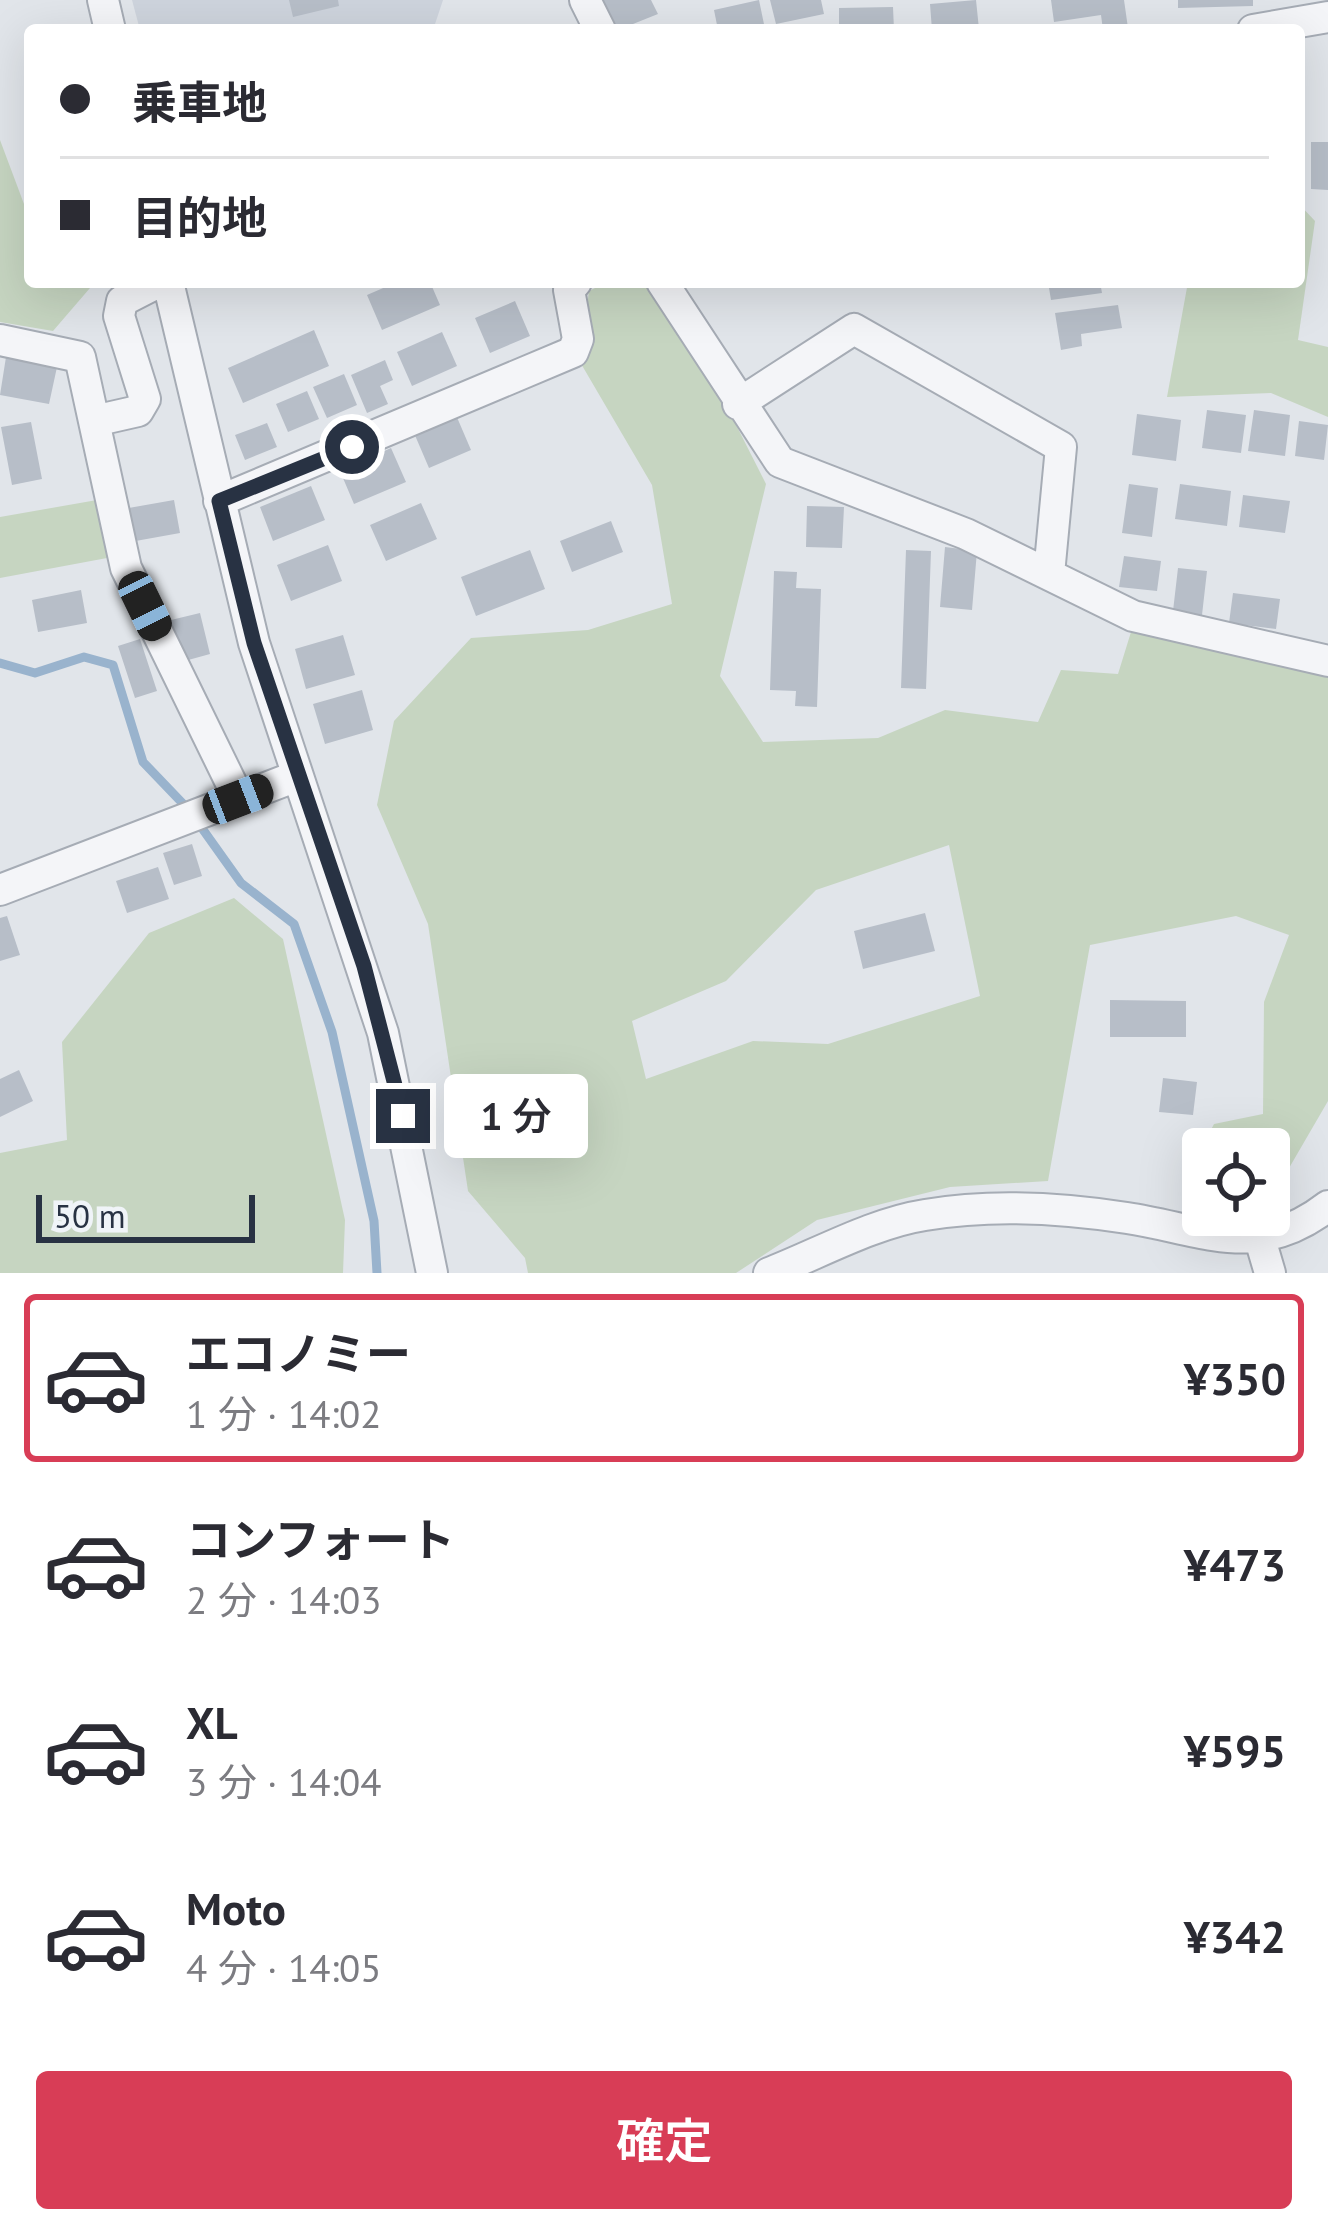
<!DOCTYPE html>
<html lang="ja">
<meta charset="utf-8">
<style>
:root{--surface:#fff;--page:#f7f7f7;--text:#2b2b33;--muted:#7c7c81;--line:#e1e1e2;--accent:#d83d56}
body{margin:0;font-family:"PT Sans","Noto Sans JP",sans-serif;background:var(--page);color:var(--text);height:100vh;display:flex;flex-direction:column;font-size:45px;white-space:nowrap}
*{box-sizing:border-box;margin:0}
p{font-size:39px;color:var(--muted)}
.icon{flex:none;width:66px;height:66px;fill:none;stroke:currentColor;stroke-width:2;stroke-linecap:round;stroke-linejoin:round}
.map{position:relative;height:1273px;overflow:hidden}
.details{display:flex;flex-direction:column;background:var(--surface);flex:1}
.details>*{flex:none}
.guide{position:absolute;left:24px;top:24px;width:1281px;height:264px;border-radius:12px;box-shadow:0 12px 48px #0002;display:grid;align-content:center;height:264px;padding:0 36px;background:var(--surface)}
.controls{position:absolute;left:1182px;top:1128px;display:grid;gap:24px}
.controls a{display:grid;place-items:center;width:108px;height:108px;border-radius:12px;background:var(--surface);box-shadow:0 12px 48px #0002;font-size:60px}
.scale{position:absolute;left:36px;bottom:30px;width:219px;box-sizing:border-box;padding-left:12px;border:6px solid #283243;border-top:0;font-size:33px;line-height:42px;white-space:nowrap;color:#283243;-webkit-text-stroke:9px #f0f4f8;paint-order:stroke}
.end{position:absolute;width:54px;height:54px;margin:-27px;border:15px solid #283243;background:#fff;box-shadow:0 0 0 6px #fff}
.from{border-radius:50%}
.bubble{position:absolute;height:84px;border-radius:12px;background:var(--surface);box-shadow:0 12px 48px #0002;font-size:39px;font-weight:600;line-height:84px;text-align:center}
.car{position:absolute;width:36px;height:72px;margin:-36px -18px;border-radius:15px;box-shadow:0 0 9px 3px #0007;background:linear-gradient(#222 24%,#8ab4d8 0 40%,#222 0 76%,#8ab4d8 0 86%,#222 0)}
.guide b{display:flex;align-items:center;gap:42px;height:114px;font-size:45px}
.guide b+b{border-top:3px solid var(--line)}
.guide i{width:30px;height:30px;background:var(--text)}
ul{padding:21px 0 0;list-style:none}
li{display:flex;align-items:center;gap:36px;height:168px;margin:0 24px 18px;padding:0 12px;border:6px solid transparent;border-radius:12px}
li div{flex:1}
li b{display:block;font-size:45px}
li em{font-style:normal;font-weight:600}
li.active{border-color:var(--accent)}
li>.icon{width:108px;height:108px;stroke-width:1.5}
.cta{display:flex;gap:24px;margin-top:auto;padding:24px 36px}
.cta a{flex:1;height:138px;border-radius:12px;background:var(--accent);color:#fff;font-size:48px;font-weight:600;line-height:138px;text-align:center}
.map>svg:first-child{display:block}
.built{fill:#ced4dd}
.green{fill:#c6d5c1;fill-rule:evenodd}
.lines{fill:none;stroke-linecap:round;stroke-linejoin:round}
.stream{stroke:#99b3cd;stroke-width:9}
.building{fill:#b7bec8}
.minor-casing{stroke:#a6acb5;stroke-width:34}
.minor{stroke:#f4f5f8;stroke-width:30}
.route{stroke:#283243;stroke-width:15}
</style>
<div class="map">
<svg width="1328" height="1273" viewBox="0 0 1328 1273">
<rect width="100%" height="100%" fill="#e1e5ea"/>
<path class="built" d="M132,0H443L433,30H140Z"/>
<path class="green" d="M0,140L30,220V282H89L90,288L53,331L0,322Z
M1299,204L1315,221L1298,340L1328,347V417L1271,393L1167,397L1188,282H1299Z
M607,282H643L728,409L766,484L720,676L763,742L878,738L945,710L1038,722L1061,670L1118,674L1131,632L1328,676V1101L1278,1187L1269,1188V1149H1203V1180L1192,1166L1214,1124L1263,1114L1264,1002L1289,935L1236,916L1090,945L1048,1181L950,1187L817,1220L736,1273H528L525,1258L468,1191L428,924L377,805L394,721L471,638L588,630L672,604L652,485L580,362L589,291ZM949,845L980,996L828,1044L753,1041L646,1079L632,1021L726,981L816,890Z
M97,500L107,558L0,578V517Z
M234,898L283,939L345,1220L343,1273H0V1153L67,1140L62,1042L149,933Z"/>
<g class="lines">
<path class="stream" d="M0,663L35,673L84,657L113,665L143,762L189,810L241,883L294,924L332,1032L374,1221L377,1273"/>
</g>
<path class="building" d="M289,0H338L339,6L293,17Z
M603,0H651L658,14L618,30Z
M759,0L765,29L718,30L714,10Z
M770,0H821L824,14L776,24Z
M976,0L979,29L932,30L930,4Z
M1051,0H1124L1128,28L1103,30L1101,15L1054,22Z
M1178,0H1253V6L1178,8Z
M893,7L894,30H839V8Z
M1311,142H1328V190L1311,189Z
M397,282H430L440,305L382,330L367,295Z
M1048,282H1100L1102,293L1051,300Z
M515,301L530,336L490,353L475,318Z
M1118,305L1122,328L1081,334L1082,346L1061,350L1055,313Z
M314,330L329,366L243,403L228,368Z
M442,332L457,366L412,386L397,352Z
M6,357L57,367L49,404L0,395Z
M385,360L393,380L380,386L388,404L367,413L351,375Z
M344,374L357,405L327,418L313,387Z
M307,391L319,419L288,432L276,404Z
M1207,410L1246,415L1241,453L1202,448Z
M1254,410L1290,415L1285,456L1248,451Z
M1137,414L1181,420L1176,461L1132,455Z
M456,415L471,450L429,468L414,433Z
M1299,421L1328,425L1324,460L1295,456Z
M31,422L42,479L12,485L1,427Z
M267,423L277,447L245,460L235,435Z
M391,448L406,482L354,504L340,471Z
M1129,484L1158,488L1152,537L1122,533Z
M1180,484L1231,491L1227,526L1175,519Z
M311,486L325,520L273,541L260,507Z
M1243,495L1290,501L1285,533L1239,527Z
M174,500L180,533L130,542L123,509Z
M421,503L437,539L386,561L370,525Z
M807,506L844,507L842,548L806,547Z
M611,521L623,552L572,572L560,541Z
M328,545L342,581L291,601L277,565Z
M945,547L977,551L972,610L940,607Z
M530,550L545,589L476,616L461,577Z
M906,550L931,551L926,689L901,688Z
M1124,556L1161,561L1157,591L1119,587Z
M1178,568L1207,571L1202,615L1173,611Z
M774,571L797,572L796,588L821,589L817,707L795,706L796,691L770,690Z
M81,590L87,623L38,632L32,600Z
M1233,593L1280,599L1276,629L1229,623Z
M200,613L210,654L181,662L171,620Z
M343,635L355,675L306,689L295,649Z
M140,639L157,691L135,698L118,646Z
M362,690L373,730L325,744L313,704Z
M192,844L202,876L174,885L163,853Z
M158,867L169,899L127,913L116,881Z
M925,913L935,951L863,969L854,931Z
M7,916L20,955L0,961V918Z
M1110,1000L1186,1001V1037H1110Z
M19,1070L33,1101L0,1117V1079Z
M1163,1078L1197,1082L1193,1115L1159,1112Z"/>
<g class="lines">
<defs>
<path id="minor" d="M103,0L110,30
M585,0L600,30
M1253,30L1328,17
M168,282L254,643L383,1033L432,1273
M662,282L780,462L966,534L1133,616L1328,661
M0,340L80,357L126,568L239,799
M738,404L854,329L1061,447L1049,574
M94,421L138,411L145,399L119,316L122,301L159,282
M219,501L573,352L578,339L569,290L576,282
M0,890L297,776
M1260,1239L1270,1273
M769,1273C818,1254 873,1223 925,1215C989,1204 1063,1208 1127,1218C1205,1230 1257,1261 1328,1206"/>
</defs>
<use href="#minor" class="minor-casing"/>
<use href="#minor" class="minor"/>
</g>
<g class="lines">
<path class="route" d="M352,447L219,501L254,643L364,966L403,1116"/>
</g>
</svg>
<div class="controls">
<a><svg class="icon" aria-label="locate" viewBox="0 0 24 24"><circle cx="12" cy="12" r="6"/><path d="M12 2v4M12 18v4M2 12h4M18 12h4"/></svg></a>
</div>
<div class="scale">50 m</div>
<i class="end from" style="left:352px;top:447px"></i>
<i class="end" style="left:403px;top:1116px"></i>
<div class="bubble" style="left:444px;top:1074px;width:144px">1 分</div>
<i class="car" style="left:145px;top:606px;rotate:154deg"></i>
<i class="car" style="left:238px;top:799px;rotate:69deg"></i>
<div class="guide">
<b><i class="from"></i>乗車地</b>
<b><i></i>目的地</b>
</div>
</div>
<section class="details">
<ul>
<li class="active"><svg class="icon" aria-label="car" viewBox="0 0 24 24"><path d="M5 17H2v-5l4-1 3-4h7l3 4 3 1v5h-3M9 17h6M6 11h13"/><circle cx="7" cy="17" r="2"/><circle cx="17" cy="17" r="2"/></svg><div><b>エコノミー</b><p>1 分 · 14:02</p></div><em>¥350</em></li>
<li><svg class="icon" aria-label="car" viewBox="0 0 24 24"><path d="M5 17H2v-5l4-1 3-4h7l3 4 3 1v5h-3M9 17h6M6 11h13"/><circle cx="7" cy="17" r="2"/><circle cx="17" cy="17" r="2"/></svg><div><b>コンフォート</b><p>2 分 · 14:03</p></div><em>¥473</em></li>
<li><svg class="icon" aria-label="car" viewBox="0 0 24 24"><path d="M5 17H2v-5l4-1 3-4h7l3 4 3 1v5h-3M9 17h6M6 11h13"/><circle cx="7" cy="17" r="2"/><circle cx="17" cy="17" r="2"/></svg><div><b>XL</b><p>3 分 · 14:04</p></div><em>¥595</em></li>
<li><svg class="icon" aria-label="car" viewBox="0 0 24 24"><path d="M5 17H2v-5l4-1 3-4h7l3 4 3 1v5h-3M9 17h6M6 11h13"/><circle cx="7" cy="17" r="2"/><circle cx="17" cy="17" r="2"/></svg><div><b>Moto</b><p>4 分 · 14:05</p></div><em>¥342</em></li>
</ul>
<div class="cta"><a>確定</a></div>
</section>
